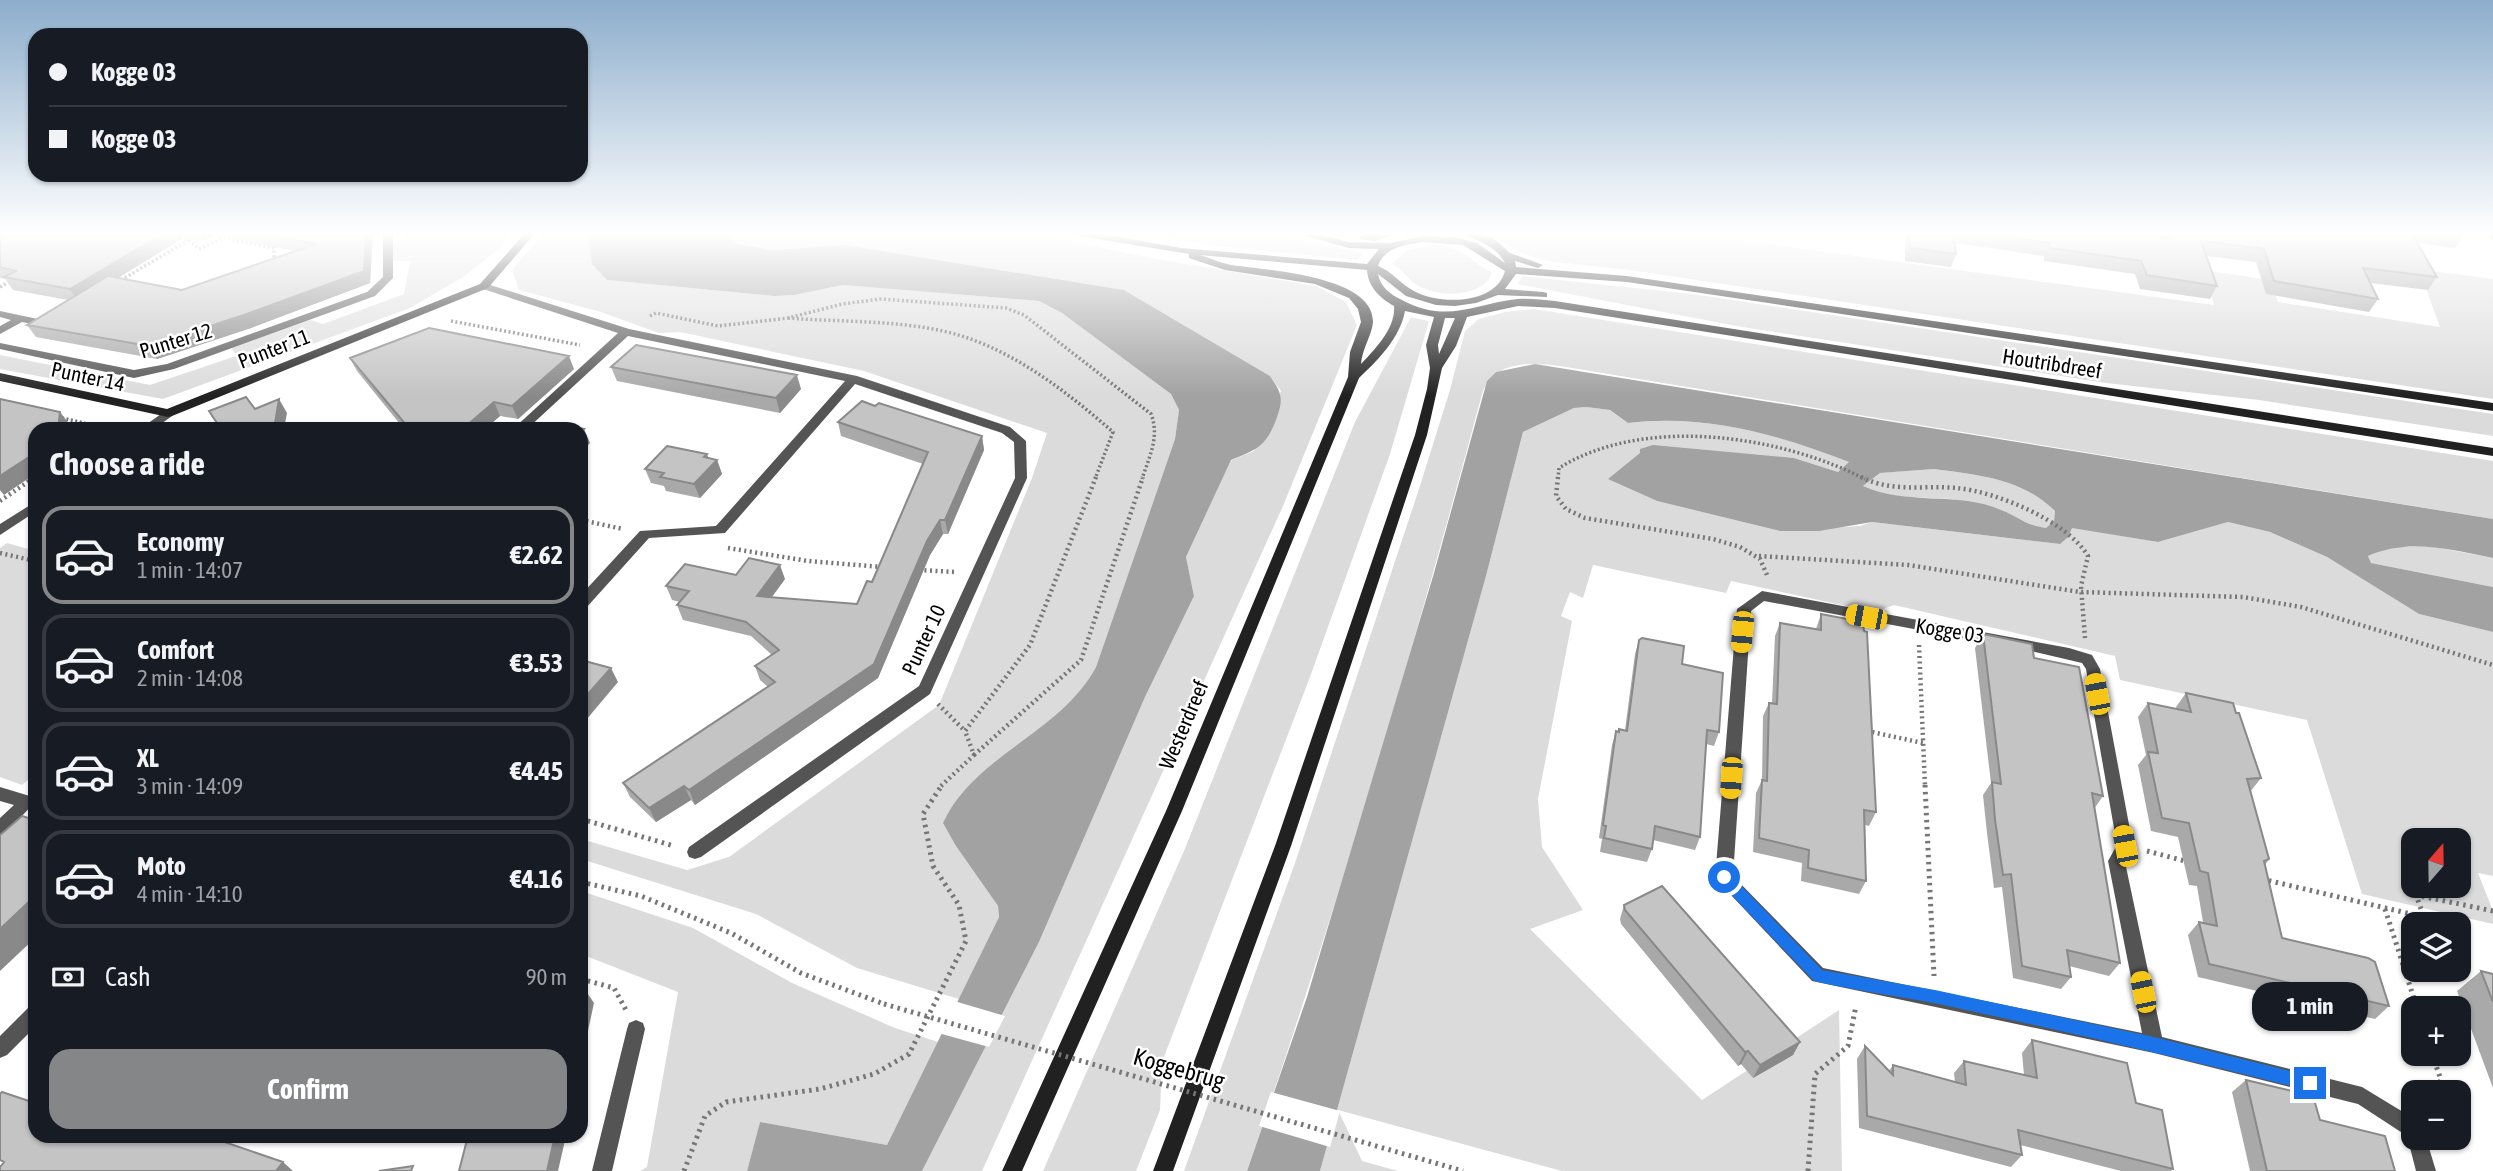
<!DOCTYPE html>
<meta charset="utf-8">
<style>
:root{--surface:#171b24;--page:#20242c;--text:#f1f3f6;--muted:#9ea1a6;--line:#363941;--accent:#858687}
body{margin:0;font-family:"Asap Condensed",sans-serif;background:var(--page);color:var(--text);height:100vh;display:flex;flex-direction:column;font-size:26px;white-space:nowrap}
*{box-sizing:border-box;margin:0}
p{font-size:23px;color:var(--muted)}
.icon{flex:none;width:38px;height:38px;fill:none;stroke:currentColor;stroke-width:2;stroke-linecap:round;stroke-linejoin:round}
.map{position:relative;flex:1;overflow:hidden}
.side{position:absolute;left:28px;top:422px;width:560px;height:721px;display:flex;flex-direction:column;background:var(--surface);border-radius:21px;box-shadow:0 2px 5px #0004}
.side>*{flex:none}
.hud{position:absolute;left:28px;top:28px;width:560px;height:154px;border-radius:21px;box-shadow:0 2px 5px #0004;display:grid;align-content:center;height:154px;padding:0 21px;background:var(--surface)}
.needle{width:46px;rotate:20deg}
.fabs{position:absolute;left:2401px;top:828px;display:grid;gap:14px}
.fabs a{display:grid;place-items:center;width:70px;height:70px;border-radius:14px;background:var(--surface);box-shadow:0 2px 5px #0004;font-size:35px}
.end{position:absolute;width:32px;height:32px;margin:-16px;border:9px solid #1a73e8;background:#fff;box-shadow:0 0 0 4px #fff}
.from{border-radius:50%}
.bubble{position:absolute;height:49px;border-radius:21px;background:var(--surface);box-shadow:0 2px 5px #0004;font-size:23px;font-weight:700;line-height:49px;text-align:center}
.car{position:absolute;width:21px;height:42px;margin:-21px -10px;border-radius:9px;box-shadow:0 0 5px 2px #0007;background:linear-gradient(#f5c518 24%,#345 0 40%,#f5c518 0 76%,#345 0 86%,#f5c518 0)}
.hud b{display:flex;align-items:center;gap:24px;height:66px;font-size:26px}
.hud b+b{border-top:2px solid var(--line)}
.hud i{width:18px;height:18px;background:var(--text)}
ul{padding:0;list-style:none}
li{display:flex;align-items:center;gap:21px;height:98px;margin:0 14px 10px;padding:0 7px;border:4px solid var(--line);border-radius:21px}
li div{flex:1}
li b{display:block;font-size:26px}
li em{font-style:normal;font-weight:700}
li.current{border-color:var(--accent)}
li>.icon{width:63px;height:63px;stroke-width:1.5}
h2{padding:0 21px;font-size:32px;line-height:84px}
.pay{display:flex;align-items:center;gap:18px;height:77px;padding:0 21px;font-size:26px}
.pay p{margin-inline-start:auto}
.action{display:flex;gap:14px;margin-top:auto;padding:14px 21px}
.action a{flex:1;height:80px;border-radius:21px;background:var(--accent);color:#fff;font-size:28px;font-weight:700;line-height:80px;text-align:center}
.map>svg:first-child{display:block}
.green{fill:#dbdbdb;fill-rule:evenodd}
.water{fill:#a2a2a2;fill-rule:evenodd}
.pier{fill:#fff}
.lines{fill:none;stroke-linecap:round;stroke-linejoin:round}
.path-far2{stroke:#767676;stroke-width:3.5;stroke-dasharray:2 2.5;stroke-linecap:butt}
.path-far1{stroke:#767676;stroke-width:4.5;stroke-dasharray:2 3.5;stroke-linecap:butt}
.path{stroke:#767676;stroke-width:5;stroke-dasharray:2.5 4.5;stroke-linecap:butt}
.street{fill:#545454;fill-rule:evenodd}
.secondary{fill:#212121;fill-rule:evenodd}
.path-bridge{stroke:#767676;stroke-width:5;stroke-dasharray:2.5 4.5;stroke-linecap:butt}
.wall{fill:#a9a9a9;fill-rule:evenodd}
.shaded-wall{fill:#898989}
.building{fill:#c4c4c4;stroke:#898989;stroke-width:2}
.route{fill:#1a73e8}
.labels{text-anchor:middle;stroke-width:5;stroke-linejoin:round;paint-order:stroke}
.street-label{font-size:21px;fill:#000;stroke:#fff}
.near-street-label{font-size:24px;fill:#000;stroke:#fff}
</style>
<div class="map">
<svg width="2493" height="1171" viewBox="0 0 2493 1171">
<rect width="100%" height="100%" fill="#fff"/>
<path class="green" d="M405,232H515L500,248L463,277L410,308L163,399L0,369V355L150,385L236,356L232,348L310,320L323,324L404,294L410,261H391V242L405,238Z
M545,232H591L588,235L607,280L774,296L794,295L843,285L1039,301L1062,313L1171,394L1179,410L1175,439L1096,667L1088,682L956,846L998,906L999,917L959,999L857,968L756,914L581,859V839L687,870L729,857L939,705L1032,478L1047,433L864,371L680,332L659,333L601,312L519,290L512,270Z
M726,232H1029L1146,257L1316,286L1346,302L1357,325L1283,506L982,1171H922L1039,942L1145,697L1194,596L1186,557L1228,465L1232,460L1254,451L1281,391L1270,376L1124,290L845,245L774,250L737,244L728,237Z
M1126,232H1258L1363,253L1358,260L1226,247Z
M1485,232H1679L2214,305L2205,270L2269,280L2278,302L2440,327L2419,269L2493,279V399L1630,270L1547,261L1522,253Z
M1429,245C1464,244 1465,260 1492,272C1485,298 1436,298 1417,285C1407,279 1403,269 1392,264L1406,251Z
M1522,276L1692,294L2493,414V436L2259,400L2106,383L1742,327L1518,284Z
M1534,309L2493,461V519L1584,370C1549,365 1497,352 1482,394C1412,656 1335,915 1247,1171H1184L1295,863L1419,489L1450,390L1465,331L1479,319L1505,312Z
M1411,317L1429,321L1390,454L1310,677L1162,1062L1160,1110L1136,1171H1043L1184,851L1355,422Z
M1586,407L1610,410L1628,423C1705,414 1778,434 1850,462L1838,472L1794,458L1641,453L1609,479L1657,501L1780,531L1860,526L1872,522L2059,544L2071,527L2158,542L2228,522L2270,532L2327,557L2419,614L2493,632V876L2478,873L2493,911V924L2362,894L2307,720L2120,680L2115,656L1894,605L1874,612L1731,581L1726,593L1593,565L1583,598L1570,592L1561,616L1572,621L1538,799L1542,847L1583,910L1530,929L1702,1100L1839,1010L1842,1171H1562L1338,1110L1362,1161L1398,1171H1320L1486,576L1523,432L1574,408ZM2413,840H2459V886H2413Z
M1934,469C1978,475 2021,478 2055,511L2054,521L2046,528L2028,525L2001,510L1952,499L1888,496L1863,486L1880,473Z
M7,543L35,551V774L22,785L0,777V548Z
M2388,547H2435L2493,558V587L2371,563L2368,556Z
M581,891L693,928L792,983L895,1028L938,1042L887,1145L760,1122L747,1171H640L647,1167L678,992L581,954Z"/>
<path class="water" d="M591,232H726L729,237L737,244L774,250L845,245L1124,290L1270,376C1281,392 1284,398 1277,417C1267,445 1259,449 1231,460L1186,557L1194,596L1145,697L1039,942L922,1171H747L760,1122L887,1145L999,917L998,906L956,846L943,823C974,755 1061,733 1096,667L1175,439L1179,410L1171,394L1062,313L1039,301L843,285L794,295L774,296L607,280L592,264L588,234Z
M1535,364L2493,519V558C2451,550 2409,538 2368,556L2371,563L2493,587V632L2419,614L2327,557L2270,532L2228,522L2158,542L2072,528L2068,537L2060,544L1872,522L1819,531H1780L1657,501L1608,479L1640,453V449L1653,445L1794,458L1838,472L1849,462C1777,434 1705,414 1628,423L1610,410L1586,407L1574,408L1523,432L1486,576L1320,1171H1247L1307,997L1434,573L1487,381L1496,372ZM1934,469C1978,475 2021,478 2055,511L2054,521L2046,528C2024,525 2019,517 2001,510C1958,491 1906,506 1863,486L1880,473Z"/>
<path class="pier" d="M954,1001L1005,1016L989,1047L938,1033Z
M1271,1092L1340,1111L1330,1147L1259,1126Z"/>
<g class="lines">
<path class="path-far2" d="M189,240L199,249L223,238L274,248V263
M121,280L189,240L179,238
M0,287L12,280
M650,316L656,313L718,326L788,318L842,304L881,299L1006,308L1024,315L1151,414C1160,437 1149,457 1142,479
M788,318C839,322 893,320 943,331C1007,345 1065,390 1113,432L1095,479
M451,321L580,345
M62,418L84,423L83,429
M33,479L35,477
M1558,479L1559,468C1644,415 1779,435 1865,479"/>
<path class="path-far1" d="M1558,477L1556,496L1566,509L1585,518L1713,539L1740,547L1760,559L1767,575
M1861,477C1893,493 1923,485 1957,488C1997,492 2067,521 2088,556L2081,586L2085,638
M0,501L35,477
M581,520L623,529
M728,548L808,561L882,567
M0,553L35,561
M1759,556L1908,565L2080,592L2243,597L2301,607L2493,665
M919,570L955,572
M1919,645L1925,786
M938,704L965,731
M1867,731L1923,743
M974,755L1081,660L1143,477
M941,786L974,755L965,731L1030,645L1096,477"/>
<path class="path" d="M1925,785L1934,976
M581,819L674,846
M2147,851L2189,862
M2262,879L2424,917L2416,895L2493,911
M581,882L641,896L731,933L801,973L884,1004
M2385,909L2417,1008
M581,979L614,988L626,1010
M2432,1054L2441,1080L2433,1092
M684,1171L705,1116L726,1102L820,1089L874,1074L909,1054L966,941L959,905L933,866L923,814L942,785
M1808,1171L1815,1074L1848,1046L1856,1006"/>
<path class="street" d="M383,232H393V278L375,296L174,369L134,378L0,349V343L134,370L167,364L367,292L383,277Z
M484,283L629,329L857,376L1010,427L1026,441L1027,478L930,694L701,857L695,859L689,857L687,852L689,847L919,686L1015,478L1014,442L1002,433L855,384L725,533L649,538L586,608L581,609V595L640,531L716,526L845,381L628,336L527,429H513L618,333L480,288V284Z
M0,311L52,322L54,324L48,327L22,322L0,334V326L11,320L0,317Z
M168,409L174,413L172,416L154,429H140Z
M35,502V512L0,535V524Z
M1762,591L2069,648L2092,655L2100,669L2133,846L2125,862L2162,1037L2362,1087L2413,1118V1138H2426L2436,1171H2416L2407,1136L2358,1104L2154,1053L1812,981L1715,878L1737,609ZM1764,601L2031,651L2082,663L2086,669L2117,845L2108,861L2142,1033L1823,968L1733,876L1751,611Z
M0,787L33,797L35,802L6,833L0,835V818L14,805L0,801Z
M35,1005V1027L7,1055L0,1058V1036L28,1008Z
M636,1020L643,1023L645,1029L612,1171H592L627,1029L629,1023Z"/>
<path class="secondary" d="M526,232H536L488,288L172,416L168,417L0,381V373L167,409L480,284Z
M1069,232H1091L1181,248L1367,264L1379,249L1349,248L1292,232H1309L1349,242L1390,243L1423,236L1455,237L1477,243L1505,263C1495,244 1478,243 1463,232H1477L1493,238L1510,253L1543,265L1538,268L1515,261L1516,267L1627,276L2493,403V411L1627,282L1516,274L1505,289L1543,292L1547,293V297L1498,295L1476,303L1455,306L1436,305L1406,296L1378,274C1381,288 1390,294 1402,300C1447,324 1473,304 1517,299C1530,298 1543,300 1555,301L2493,448V456L1555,308L1518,306L1467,317L1456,346L1442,368L1427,435L1291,846L1173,1171H1153L1275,846L1415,435L1427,389L1430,368L1426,345L1434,317L1405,311C1400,338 1378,360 1359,378L1182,811L1022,1171H1002L1166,811L1348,377L1350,352L1361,322L1358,309L1349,298L1315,284L1225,270L1189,258V254L1074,235ZM1423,242L1463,245L1505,271C1496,305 1439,305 1414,291C1400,284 1392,271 1378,266C1384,247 1405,245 1423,242ZM1200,255L1367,270C1368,287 1380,298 1394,306C1396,328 1375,349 1361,364C1362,349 1372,335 1373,322C1374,275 1263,270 1231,265C1221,263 1210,258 1200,255ZM1445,318H1455L1439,354L1438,345Z
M1385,232H1401L1375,241L1360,239L1359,237C1364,232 1377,234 1385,232Z
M2484,232H2493V240Z"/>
<path class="path-bridge" d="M884,1004L1463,1171"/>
</g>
<path class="wall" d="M0,232H373L370,283L251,328L157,359L36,337L27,325L68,300L13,290L5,279L0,278ZM214,235L295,251L182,290L118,278L183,238L204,241Z
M1905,232H2125L2159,237L2157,232H2461L2464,235L2455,248L2418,243L2437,277L2428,290L2370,283L2378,299L2369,312L2266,294L2256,262L2206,256L2217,286L2210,299L2140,289L2135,274L2044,261V256L1955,243L1956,254L1951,267L1905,261Z
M350,358L574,369L518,419L500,416L485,429H404L357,371Z
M611,367L801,389L780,413L617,381Z
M838,422L982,436L984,450L948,534H943L930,555L878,678L695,805L691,800L656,822L630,797L623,783L768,687L760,680L755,666L772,655L751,636L683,620L677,605L680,602L672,600L666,586L736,575L785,579L772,597L857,604L872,582L923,464L841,436Z
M708,458L717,460L722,474L700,498L666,491L664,486L651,483L645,469Z
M1821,614L1876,812L1869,826L1865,825L1866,881L1859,894L1801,881L1802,863L1753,852L1756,793L1762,780L1763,716L1769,703H1772L1775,636L1780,623L1816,629Z
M1983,634L2034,658L2103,796L2094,809L2120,963L2109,976L2069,966L2071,977L2061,989L2013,978L2002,887L1994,888L1987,833L1983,795L1991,783L1975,648Z
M1639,640L1682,664L1719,732L1714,746L1706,744L1700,837L1695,850L1653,840L1652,849L1647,862L1600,852L1602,839L1599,838L1612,745L1616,731L1618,732L1625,730L1635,654Z
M2186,693L2236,713L2261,778L2250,792L2269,859L2265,865L2282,938L2389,1006L2375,1019L2198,977L2188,935L2199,922H2203L2197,886L2189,885L2178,837L2151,831L2138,765L2146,755L2138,717L2148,703L2177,709L2176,707Z
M1624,905L1800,1042L1793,1055L1753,1078L1741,1064L1738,1066L1621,924L1620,919Z
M2481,971L2493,974V1088L2457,991Z
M2032,1040L2136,1103L2173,1169L2171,1171H2121L2020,1145L2022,1155L2011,1167L1859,1128L1857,1059L1865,1046L1889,1071L1893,1065L1955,1082L1954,1073L1964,1061L2024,1075L2022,1053Z
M2246,1080L2320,1120L2395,1171H2250L2232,1092Z"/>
<path class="shaded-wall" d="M166,232H180L183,238L78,302L70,289Z
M198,232H212L214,235L204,241Z
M366,232H373L370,283L251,328L157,359L149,346Z
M569,356L574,369L518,419L512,406Z
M797,375L801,389L780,413L776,398Z
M279,399L287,413L284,429H274Z
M494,402L500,416L485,429H466L465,427Z
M60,412L70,425V429H58Z
M584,429L590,443L581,452V432Z
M982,436L984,450L948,534L945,520Z
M35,453V474L4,495L0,490V476Z
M707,454L711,466L717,460L722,474L700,498L694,484L704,457Z
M940,520L943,534L930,555L878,678L695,805L689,790L927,541Z
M780,565L785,579L762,610L757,596Z
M611,668L618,682L581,726V702Z
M684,786L691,800L656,822L649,808Z
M35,896V938L0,971V929Z
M586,991L594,1003L581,1063V1013Z
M1800,1042L1793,1055L1753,1078L1760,1065Z
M1748,1051L1741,1064L1738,1066L1745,1052Z
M555,1136H566L558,1171H547Z
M283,1162L293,1171H276Z"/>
<path class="building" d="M0,232H166L70,289L4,277L16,271L0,267Z
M252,232H366L364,271L244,315L149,346L27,325L108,276L182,290L316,244Z
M1909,232H1953L1956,254L1910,248Z
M1970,232H2125L2171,238L2169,232H2411L2437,277L2363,268L2378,299L2274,281L2264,249L2201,241L2217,286L2147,275L2141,261L2050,248L2049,243Z
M2437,232H2461L2464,235Z
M429,328L569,356L512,406L494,402L465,427L450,424L445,429H404L407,426L350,358Z
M636,345L797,375L776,398L611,367Z
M246,397L255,409L279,399L274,429H221L209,411Z
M0,399L60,412L58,429H35V453L0,476Z
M862,401L875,406L879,403L982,436L945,520H940L927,541L874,664L689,790L684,786L649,808L623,783L775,682L755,666L779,650L746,622L677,605L689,591L666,586L685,564L736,575L749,558L780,565L757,596L857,604L867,581L872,582L928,452L838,422Z
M550,423L584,429L581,432V429H543Z
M667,446L707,454L704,457L717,460L694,484L660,477L664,473L645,469Z
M1821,614L1863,622L1864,631L1867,632L1876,812L1864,810L1866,881L1808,868L1809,850L1759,838L1762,780L1767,781L1769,703L1777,704L1780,623L1821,630Z
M1983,634L2032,644L2034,658L2079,667L2103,796L2092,793L2120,963L2067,950L2071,977L2022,966L2011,874L2003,875L1995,820L1992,782L2001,784Z
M1642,638L1684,646L1682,664L1723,673L1719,732L1707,730L1700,837L1655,826L1652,849L1604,838L1606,826L1603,825L1616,731L1619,732V729L1627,731L1639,640Z
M581,660L611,668L581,702Z
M2186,693L2233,703L2236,713H2239L2261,778L2247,779L2269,859L2264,861L2282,938L2368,958L2375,962L2389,1006L2209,964L2199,922L2217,926L2208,873L2200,871L2189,823L2162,818L2148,752L2158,753L2148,703L2191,712Z
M22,816L35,820V896L0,929V835Z
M1662,886L1800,1042L1760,1065L1748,1051L1745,1052L1625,910L1624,905Z
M2481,971L2493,974V1002Z
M581,989L586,991L581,1013Z
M2032,1040L2127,1063L2136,1103L2162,1110L2173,1169L2018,1130L2022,1155L1867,1116L1865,1046L1893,1075V1065L1966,1085L1964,1061L2037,1078Z
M2246,1080L2313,1096L2320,1120L2385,1136L2395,1171H2267Z
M2,1092L35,1103V1136H127L141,1141L146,1136H207L283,1162L276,1171H0V1167L4,1162L0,1160V1094Z
M468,1136H555L547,1171H459Z
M413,1166L411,1171H379Z"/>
<linearGradient id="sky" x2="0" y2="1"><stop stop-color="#8cadcc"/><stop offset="0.59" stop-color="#fff"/><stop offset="1" stop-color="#fff" stop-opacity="0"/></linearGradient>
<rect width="2493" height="396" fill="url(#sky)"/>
<path class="route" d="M1724,872L1729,873L1822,970L1935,990L2154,1037L2310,1076L2315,1078L2317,1083L2315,1089L2310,1091C2187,1059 2063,1031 1939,1004C1899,996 1858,991 1818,982L1813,980L1719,882V873Z"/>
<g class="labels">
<g class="street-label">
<text transform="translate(176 341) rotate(-17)" y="7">Punter 12</text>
<text transform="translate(274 349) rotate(-21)" y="7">Punter 11</text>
<text transform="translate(2052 364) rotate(9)" y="7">Houtribdreef</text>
<text transform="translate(88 377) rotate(12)" y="7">Punter 14</text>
<text transform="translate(1950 631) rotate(9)" y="7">Kogge 03</text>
<text transform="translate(924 640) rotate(-65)" y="7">Punter 10</text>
<text transform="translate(1184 725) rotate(-67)" y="7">Westerdreef</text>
</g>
<g class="near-street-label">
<text transform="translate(1179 1069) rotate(16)" y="8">Koggebrug</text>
</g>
</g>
</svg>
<div class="fabs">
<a><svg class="needle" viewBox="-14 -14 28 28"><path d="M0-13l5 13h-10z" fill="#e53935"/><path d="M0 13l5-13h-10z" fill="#9ea1a6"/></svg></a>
<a><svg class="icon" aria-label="layers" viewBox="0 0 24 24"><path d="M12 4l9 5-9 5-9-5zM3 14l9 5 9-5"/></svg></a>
<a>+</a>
<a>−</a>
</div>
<i class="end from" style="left:1724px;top:877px"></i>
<i class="end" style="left:2310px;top:1083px"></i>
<div class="bubble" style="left:2252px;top:982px;width:116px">1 min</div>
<i class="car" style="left:1866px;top:617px;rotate:281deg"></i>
<i class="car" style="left:1742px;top:632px;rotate:185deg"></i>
<i class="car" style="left:2097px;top:694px;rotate:349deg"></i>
<i class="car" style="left:1731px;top:778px;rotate:184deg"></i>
<i class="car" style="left:2125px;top:846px;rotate:349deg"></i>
<i class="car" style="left:2143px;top:992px;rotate:348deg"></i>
<div class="hud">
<b><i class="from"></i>Kogge 03</b>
<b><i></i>Kogge 03</b>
</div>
<section class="side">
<h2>Choose a ride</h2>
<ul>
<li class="current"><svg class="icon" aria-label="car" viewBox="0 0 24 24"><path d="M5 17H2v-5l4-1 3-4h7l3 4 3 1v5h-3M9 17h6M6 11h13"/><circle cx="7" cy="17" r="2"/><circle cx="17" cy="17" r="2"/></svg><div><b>Economy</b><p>1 min · 14:07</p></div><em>€2.62</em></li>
<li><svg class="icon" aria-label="car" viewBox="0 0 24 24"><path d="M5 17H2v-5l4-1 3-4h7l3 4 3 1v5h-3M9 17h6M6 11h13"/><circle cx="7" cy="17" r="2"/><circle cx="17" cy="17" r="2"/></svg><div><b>Comfort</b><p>2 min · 14:08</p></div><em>€3.53</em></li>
<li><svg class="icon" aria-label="car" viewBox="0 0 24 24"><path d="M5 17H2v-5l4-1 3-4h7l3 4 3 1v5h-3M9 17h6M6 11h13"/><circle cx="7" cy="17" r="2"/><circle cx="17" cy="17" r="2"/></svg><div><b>XL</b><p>3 min · 14:09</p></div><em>€4.45</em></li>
<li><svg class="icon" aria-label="car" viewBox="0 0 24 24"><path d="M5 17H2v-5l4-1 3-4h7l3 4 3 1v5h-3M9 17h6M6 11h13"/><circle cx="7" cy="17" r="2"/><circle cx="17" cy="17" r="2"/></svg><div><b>Moto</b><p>4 min · 14:10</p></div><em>€4.16</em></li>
</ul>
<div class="pay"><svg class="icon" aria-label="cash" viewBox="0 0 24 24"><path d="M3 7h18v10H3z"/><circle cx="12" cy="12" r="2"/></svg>Cash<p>90 m</p></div>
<div class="action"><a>Confirm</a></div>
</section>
</div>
